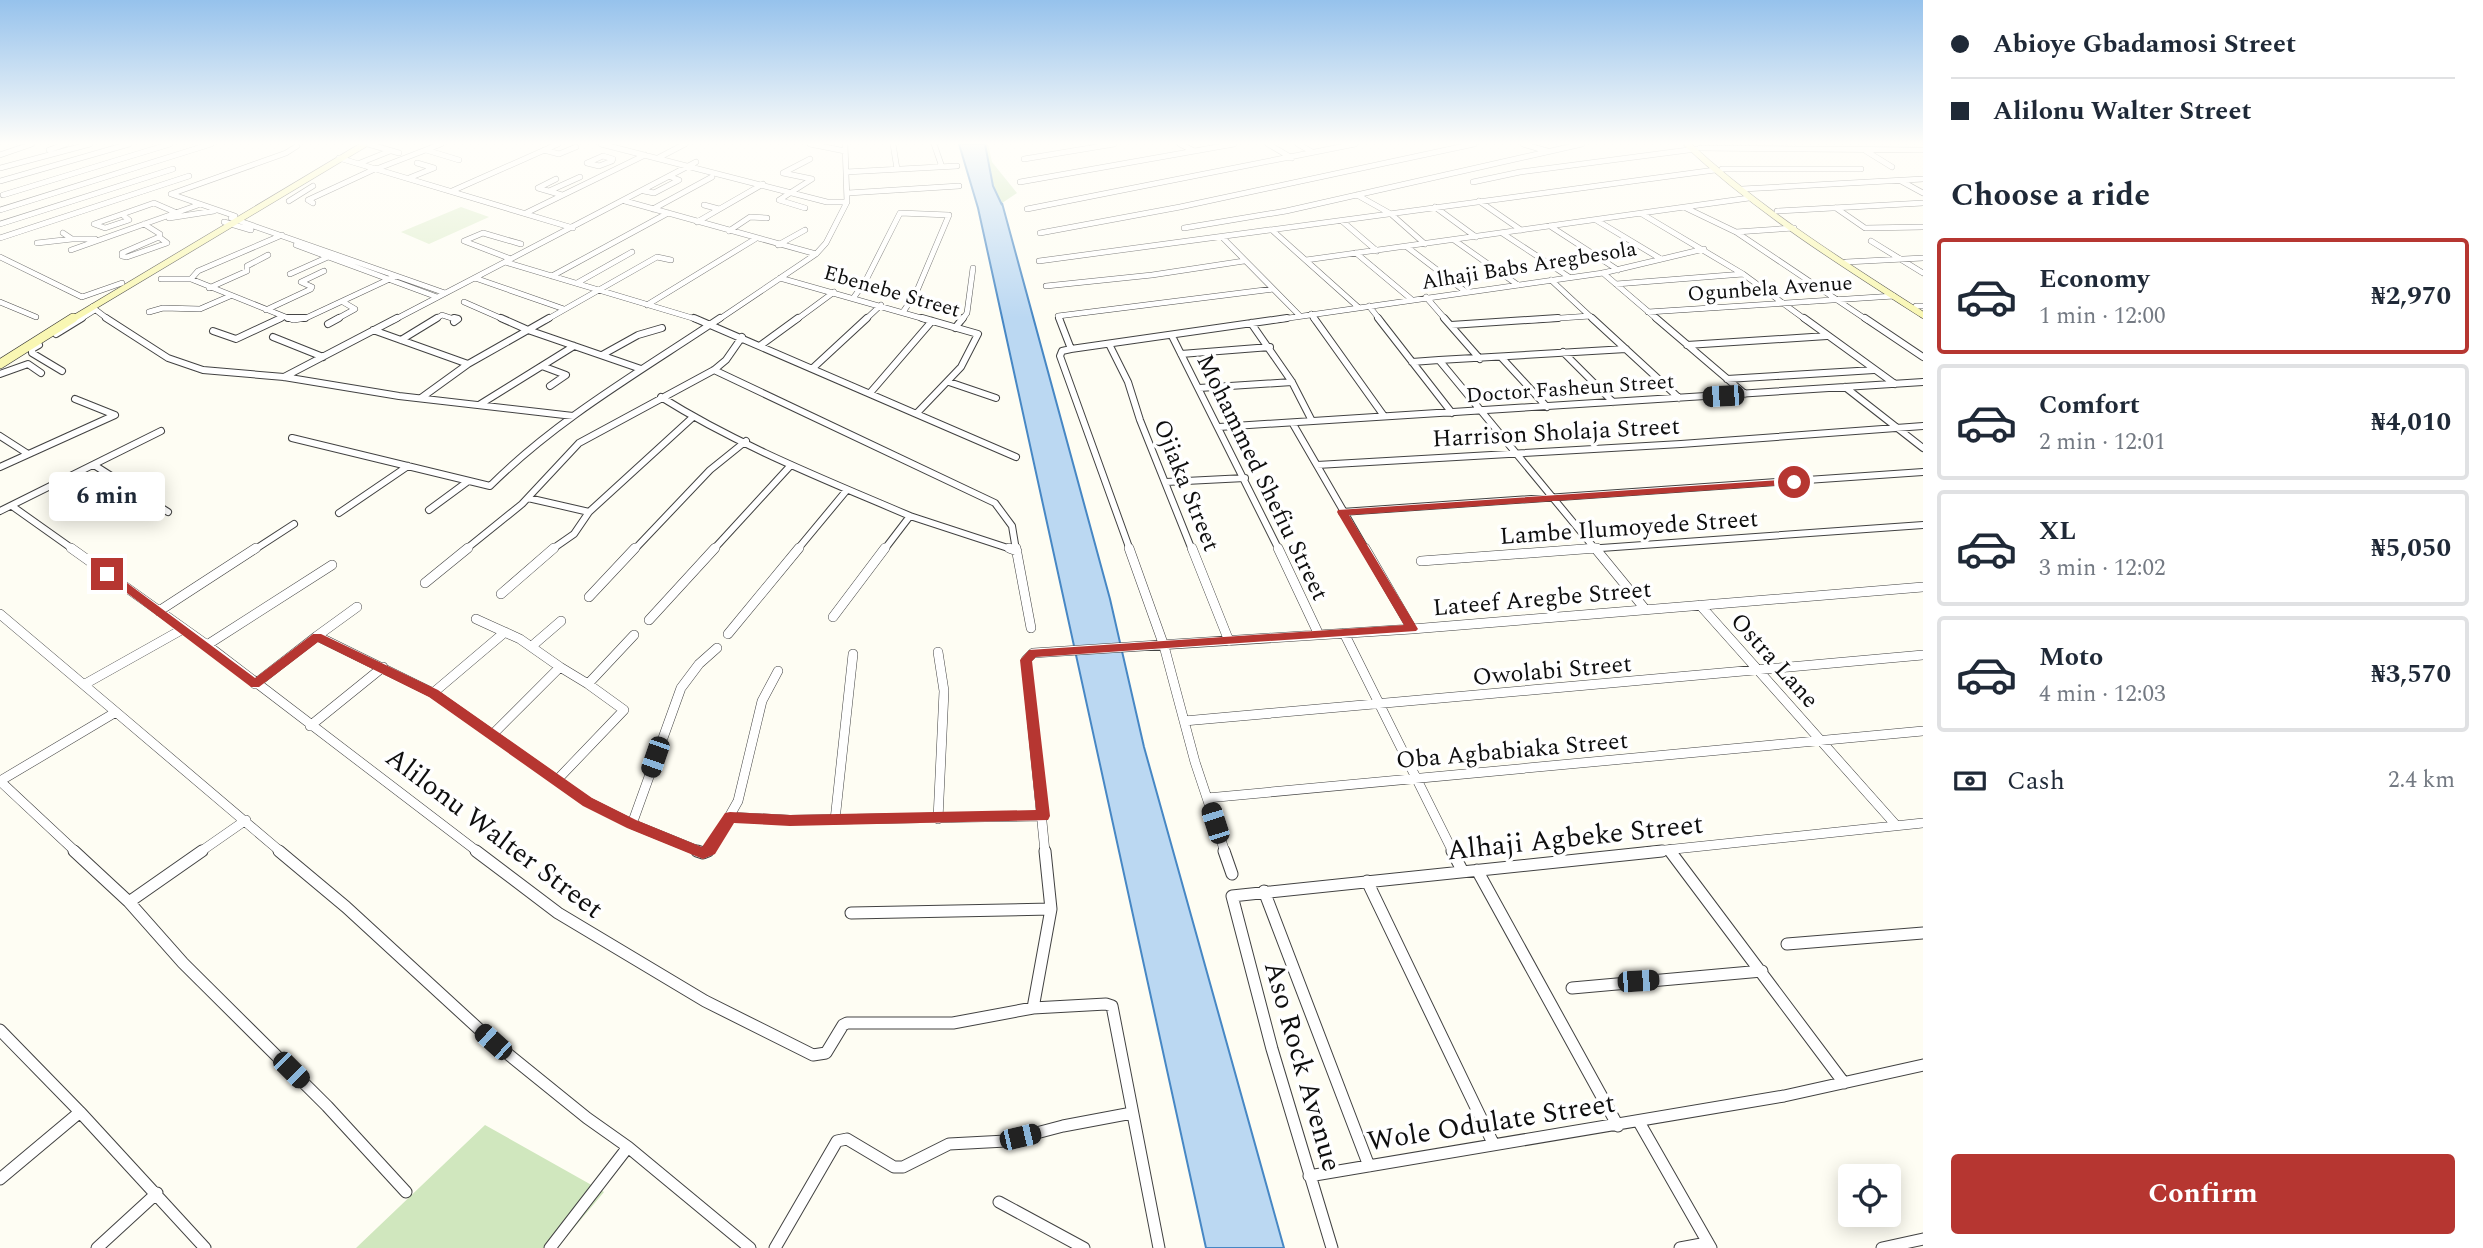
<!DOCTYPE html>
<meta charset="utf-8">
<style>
:root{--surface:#fff;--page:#f6f6f7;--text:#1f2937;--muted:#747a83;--line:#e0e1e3;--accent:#b63631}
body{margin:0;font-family:Spectral,serif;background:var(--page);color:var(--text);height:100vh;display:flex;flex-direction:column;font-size:26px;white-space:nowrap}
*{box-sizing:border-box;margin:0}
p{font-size:23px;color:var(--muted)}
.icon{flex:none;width:38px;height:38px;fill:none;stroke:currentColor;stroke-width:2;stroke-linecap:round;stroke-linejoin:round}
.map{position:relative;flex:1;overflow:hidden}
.side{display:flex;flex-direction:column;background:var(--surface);width:560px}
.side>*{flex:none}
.hud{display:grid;align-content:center;height:154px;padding:0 28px;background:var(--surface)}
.fabs{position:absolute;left:1838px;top:1164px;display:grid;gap:14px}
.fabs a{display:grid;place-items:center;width:63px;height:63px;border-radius:7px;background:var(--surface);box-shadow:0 4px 18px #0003;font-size:35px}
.end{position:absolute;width:32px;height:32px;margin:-16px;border:9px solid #b63631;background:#fff;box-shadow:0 0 0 4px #fff}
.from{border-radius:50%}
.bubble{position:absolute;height:49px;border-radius:7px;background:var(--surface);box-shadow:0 4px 18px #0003;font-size:23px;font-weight:700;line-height:49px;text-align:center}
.car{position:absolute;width:21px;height:42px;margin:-21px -10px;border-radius:9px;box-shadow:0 0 5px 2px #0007;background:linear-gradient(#222 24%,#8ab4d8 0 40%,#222 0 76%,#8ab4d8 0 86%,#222 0)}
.hud b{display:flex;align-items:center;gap:24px;height:66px;font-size:26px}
.hud b+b{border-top:2px solid var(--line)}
.hud i{width:18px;height:18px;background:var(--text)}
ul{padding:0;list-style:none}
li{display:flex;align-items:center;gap:21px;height:116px;margin:0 14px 10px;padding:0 14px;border:4px solid var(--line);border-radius:7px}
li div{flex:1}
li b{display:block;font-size:26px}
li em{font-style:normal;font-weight:700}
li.current{border-color:var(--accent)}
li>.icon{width:63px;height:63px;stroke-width:1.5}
h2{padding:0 28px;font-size:32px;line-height:84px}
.pay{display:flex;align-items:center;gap:18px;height:77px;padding:0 28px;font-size:26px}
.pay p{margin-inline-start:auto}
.primary-button{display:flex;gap:14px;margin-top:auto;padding:14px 28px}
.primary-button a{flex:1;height:80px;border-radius:7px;background:var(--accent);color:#fff;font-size:28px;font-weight:700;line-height:80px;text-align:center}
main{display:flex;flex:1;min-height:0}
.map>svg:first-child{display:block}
.green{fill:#d0e7be}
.pitch{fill:#e1efcf}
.water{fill:#bbd8f2;stroke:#4787c4;stroke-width:2}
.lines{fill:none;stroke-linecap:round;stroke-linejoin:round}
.street-far3-casing{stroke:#424242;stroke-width:6}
.street-far2-casing{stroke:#424242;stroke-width:8}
.street-far1-casing{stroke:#424242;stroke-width:10}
.street-casing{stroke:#424242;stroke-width:13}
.secondary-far1-casing{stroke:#313131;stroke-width:7}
.secondary-casing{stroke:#313131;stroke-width:10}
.street-far3{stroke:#fff;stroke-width:5}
.street-far2{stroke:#fff;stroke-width:6}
.street-far1{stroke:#fff;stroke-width:9}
.street{stroke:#fff;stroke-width:11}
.secondary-far1{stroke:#f9f7b3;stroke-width:6}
.secondary{stroke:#f9f7b3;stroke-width:9}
.route{fill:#b63631}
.labels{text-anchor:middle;stroke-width:7;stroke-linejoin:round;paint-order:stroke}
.far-street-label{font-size:21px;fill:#0f0f0f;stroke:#fff}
.street-label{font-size:24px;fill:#0f0f0f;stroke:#fff}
.near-street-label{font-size:28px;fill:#0f0f0f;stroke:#fff}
</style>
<main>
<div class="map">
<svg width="1923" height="1248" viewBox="0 0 1923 1248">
<rect width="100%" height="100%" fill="#fefdf3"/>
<path class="green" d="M985,144H988L992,162L1017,193L1002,203V208L993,186Z
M485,1125L604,1192L557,1248H356Z"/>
<path class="pitch" d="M461,207L489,217L429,244L401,232Z"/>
<path class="water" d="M959,144H985L993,186L1002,205V203L1110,599L1144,747L1284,1248H1206L978,208Z"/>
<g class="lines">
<defs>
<path id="street-far3" d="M368,144L399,153
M601,144L827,202H847
M810,144L845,151
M893,144L897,169
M934,144L942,167
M1180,144L1194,151
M1268,144L1292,158
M1298,144L1312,152
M1523,144L1547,151
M1700,148L1923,150
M49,150L66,144
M426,150L459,160
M544,150L559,154L576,147
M1866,151L1892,167
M0,155L32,144
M339,158L573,228
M658,158L685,144
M1024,159L1114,144
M360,163L390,151
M587,163L603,156L613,159L612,161
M587,163L599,166L612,161
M0,168L90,144
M379,168L441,144
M1722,169H1861
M846,172L957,166
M409,178L434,168L417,163
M556,179L538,188L562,195
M0,181L129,144
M1901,181L1923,193
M1020,182L1234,144
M1473,182L1520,172L1696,149
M1742,189L1923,179
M452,191L558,144
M549,191L580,177
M644,191L654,193L679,180L671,177
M848,193L959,186
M171,194L286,153L297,146
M171,194L235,216
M3,195L170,144
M1357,195L1391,214L1425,244
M289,201L313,186
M625,201L816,254
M1479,201L1521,230
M313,203L308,200L377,168
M704,205L719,209
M1435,207L1476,237
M805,208L779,200L812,179L783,173L810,159
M1686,208L1736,232L1867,320
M1836,208L1865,228L1923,227
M653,209L712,177
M1027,209L1355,144
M0,210L211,144
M1777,211L1923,203
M526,213L645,155
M1642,214L1743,274L1806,320
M124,216L129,220L105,228L94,224L154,203L177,213
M169,218L214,211
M231,218L445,293
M1596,220L1661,259
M1342,221L1377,251
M224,222L251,230
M697,222L763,184
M0,224L173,169
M144,224L160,234L159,237
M1550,226L1618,270
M1184,228L1286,211L1582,144
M729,231L750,217L767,218
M1273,231L1358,307
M1736,232L1794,228
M63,233L72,239H95
M1040,233L1180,207L1474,144
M1502,233L1569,277
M282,235L198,271L191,279L293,320
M159,237L167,243L127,257L122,256V253Z
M1222,237L1300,316
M0,238L189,176
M1454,240L1518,285
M1871,241L1923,273
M37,243L72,239
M296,245L437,297
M778,245L805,230
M1407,247L1466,292
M71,250L198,205
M1356,253L1411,299
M0,257L82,297L122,283
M511,259L464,241L483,233L521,244
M1306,260L1749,198
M1039,261L1715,170
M505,262L699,320
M1846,262L1923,258
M1603,273L1658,320
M290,274L328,257
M552,276L668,213
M475,278L564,309
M780,278L928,320
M161,279H191
M1551,280L1594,320
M577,283L632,252
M1616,284L1743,274
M1046,286L1152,275L1244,261
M209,288L247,271V266L268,255
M854,297L865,282L900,213L949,215L916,293L903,312
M1426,297L1446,320
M0,302L36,317
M464,302L505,320
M647,305L755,239
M1369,306L1380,320
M1916,306H1923
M92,307L109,320
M266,310L311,289L312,287L301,282L324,271
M149,312L163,308L200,309L230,296
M1648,312L1894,296
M1311,314L1315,320
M79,320L95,310
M277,320L283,317
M294,320L306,318L396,276
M335,320L355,309L343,302
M394,320L696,162
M434,320L442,315L457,320
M546,320L657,257L671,260
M718,320L816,254L826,243L847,202L845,144
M796,320L834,292
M865,320L881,305
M962,320L967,313L973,268
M1060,320L1058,316L1273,289
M1275,320L1603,273L1704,249
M1531,320L1590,316"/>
<path id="street-far2" d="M106,318L168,358L203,370L284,377L399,396L573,416
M288,318H305
M501,318L528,330
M549,318L528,330L641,369
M694,318L1016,457
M1059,318L1071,349L1287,318
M1314,318L1384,416
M1378,318L1452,413
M1444,318L1480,359
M1592,318L1679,398
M1656,318L1745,394
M1804,318L1895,384
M1865,318L1923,357
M454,322L458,319L454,318
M1251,323L1292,382L1312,421
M328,324L339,318
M1451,325L1558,318
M955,328L963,318
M373,330L468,364L528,330
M213,331L236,339L281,318
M56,334L82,318
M1172,336L1279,550
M273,337L323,357
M401,340L437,318
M1109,344L1128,382L1140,420L1192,550
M39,345L32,349V353L62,371
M761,345L798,318
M1687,345L1827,336
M1071,349L1062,351L1060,356L1130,550
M1563,352L1613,402
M1181,354L1270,347
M602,355L638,335L662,328
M1501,357L1547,407
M1412,362L1439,360
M542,366L566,375L550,386
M814,367L867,318
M714,370L995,503L1012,526L1016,550
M0,374L28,364L41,373
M284,377L397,318
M1727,379L1874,370
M949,382L996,398
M1845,387L1923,448
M1199,388L1292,382
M870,393L932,321
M661,397C739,446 826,480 910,516L884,550
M421,398L468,364
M479,405L574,346
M917,413L961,367L978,334L922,318
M1293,424L1366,550
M1219,427L1923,382
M0,436L28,454
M292,438L490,486C557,419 641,371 720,318
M94,465L168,512
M1317,465L1681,444L1923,426
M0,467L115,415L75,399
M1166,482L1245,478
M528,498L589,512L693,417
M12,506L74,550
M429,510L467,482
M0,511L161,431
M1342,512L1923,472
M339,513L408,466
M910,516L1014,550
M254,550L294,524
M465,550L522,504L579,443L714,370L726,360L742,337
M551,550L574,534L589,512
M634,550L710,470L746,441
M713,550L791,465
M797,550L846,491
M1573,550L1923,525
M1596,550L1439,360L1626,349"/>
<path id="street-far1" d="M71,548L207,645L478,852
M1009,548L1017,551
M1016,548L1031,628
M1129,548L1164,646L1195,762L1225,852
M1192,548L1229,641
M1278,548L1319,635
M1365,548L1412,629
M1595,548L1645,609
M1421,561L1597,548
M425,583L468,548
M501,594L554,548
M589,597L635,548
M1700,605L1895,824
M159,611L256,548
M0,614L116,712
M833,617L885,548
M476,619L520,639L560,667
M649,620L715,548
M1344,633L1453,852
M728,634L799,548
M317,636L357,607
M207,645L332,565
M532,646L561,621
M938,652L944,691L938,819
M85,684L183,629
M255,684L317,636L433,693L588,802L632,824L701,852
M433,693L505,632
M1184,721L1923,655
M310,726L383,667
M493,734L560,667L588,684L634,635
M557,780L624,710L588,684
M0,781L116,712L281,852
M0,781L76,852
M1207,798L1923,731
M730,817L790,820L1044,816
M835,820L853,654
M632,824L681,688L699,664L717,648
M1670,850L1672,852
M200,852L246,820
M704,852L711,849L738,801L762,701L778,671
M1045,852L1026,660L1033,653L1412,629L1923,587
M1646,852L1923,823"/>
<path id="street" d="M74,851L129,902L183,963L327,1106L406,1192
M279,851L346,907L493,1042L587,1118L628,1147L750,1248
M476,851L558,913L705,1001L813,1055L826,1053L843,1025L847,1023H953L1033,1008L1106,1004L1112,1006L1159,1248
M697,851L703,853L708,851
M1224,851L1232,874
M1452,851L1462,870
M1670,851L1844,1083
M1477,870L1618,1126
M1367,881L1493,1143
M1264,891L1369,1166
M129,902L202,851
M851,913L1051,909
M1787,944L1923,933
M1572,988L1762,971
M1033,1008L1051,909L1045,851
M0,1030L80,1112L0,1179
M80,1112L205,1248
M1639,1122L1711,1248
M1309,1176L1784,1096L1923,1065
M999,1202L1084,1248
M97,1248L157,1193
M550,1248L628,1147
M775,1248L837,1141L847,1139L894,1167H903L949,1144L1006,1141L1063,1126L1132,1113
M1332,1248L1272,1049L1232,896L1662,851
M1680,1248L1707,1243
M1882,1248L1923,1239"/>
<path id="secondary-far1" d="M1687,144C1759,211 1840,262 1923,315
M71,320L365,144"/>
<path id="secondary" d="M0,364L73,318"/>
</defs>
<use href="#street-far3" class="street-far3-casing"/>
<use href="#street-far2" class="street-far2-casing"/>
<use href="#street-far1" class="street-far1-casing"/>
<use href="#street" class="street-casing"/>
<use href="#secondary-far1" class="secondary-far1-casing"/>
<use href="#secondary" class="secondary-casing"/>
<use href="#street-far3" class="street-far3"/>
<use href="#street-far2" class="street-far2"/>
<use href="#street-far1" class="street-far1"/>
<use href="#street" class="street"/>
<use href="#secondary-far1" class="secondary-far1"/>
<use href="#secondary" class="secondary"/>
</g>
<linearGradient id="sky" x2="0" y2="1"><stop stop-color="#96c2ec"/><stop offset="0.45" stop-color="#fffefa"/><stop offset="1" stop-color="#fffefa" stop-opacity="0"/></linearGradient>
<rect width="1923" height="318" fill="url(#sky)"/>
<path class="route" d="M1794,479L1799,482L1797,484L1349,515L1418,629L1416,631L1036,657L1032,661L1050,816L1048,820L790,826L734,823L715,854L703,859L627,828L583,806L429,697L318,642L259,687H251L102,574L111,571L255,678L313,634H321L438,690L592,798L636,820L702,847L725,813L730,812L790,815L1036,810L1020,660L1029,650L1404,625L1337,512L1338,510Z"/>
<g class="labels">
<g class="far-street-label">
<text transform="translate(1529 265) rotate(-9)" y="7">Alhaji Babs Aregbesola</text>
<text transform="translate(1770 288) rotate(-4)" y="7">Ogunbela Avenue</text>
<text transform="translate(892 291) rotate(16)" y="7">Ebenebe Street</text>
<text transform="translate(1570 388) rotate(-4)" y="7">Doctor Fasheun Street</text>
</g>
<g class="street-label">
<text transform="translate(1556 432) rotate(-3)" y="8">Harrison Sholaja Street</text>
<text transform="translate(1263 477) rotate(64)" y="8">Mohammed Shefiu Street</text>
<text transform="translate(1187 485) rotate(68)" y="8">Ojiaka Street</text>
<text transform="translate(1629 527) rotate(-4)" y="8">Lambe Ilumoyede Street</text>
<text transform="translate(1542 598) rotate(-5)" y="8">Lateef Aregbe Street</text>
<text transform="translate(1775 660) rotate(48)" y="8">Ostra Lane</text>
<text transform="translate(1552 670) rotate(-5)" y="8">Owolabi Street</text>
<text transform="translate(1512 750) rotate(-5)" y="8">Oba Agbabiaka Street</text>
</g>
<g class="near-street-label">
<text transform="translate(495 832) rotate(37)" y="10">Alilonu Walter Street</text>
<text transform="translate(1575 836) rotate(-6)" y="10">Alhaji Agbeke Street</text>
<text transform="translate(1304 1066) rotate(74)" y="10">Aso Rock Avenue</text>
<text transform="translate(1491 1121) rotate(-9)" y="10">Wole Odulate Street</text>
</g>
</g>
</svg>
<div class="fabs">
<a><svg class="icon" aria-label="locate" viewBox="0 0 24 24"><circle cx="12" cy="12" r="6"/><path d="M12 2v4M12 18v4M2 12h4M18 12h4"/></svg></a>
</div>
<i class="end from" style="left:1794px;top:482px"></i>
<i class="end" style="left:107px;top:574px"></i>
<div class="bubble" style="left:49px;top:472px;width:116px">6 min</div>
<i class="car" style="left:1723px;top:396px;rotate:267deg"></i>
<i class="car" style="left:655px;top:757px;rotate:199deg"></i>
<i class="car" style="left:1215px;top:823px;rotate:342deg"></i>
<i class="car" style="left:1638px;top:981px;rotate:86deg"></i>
<i class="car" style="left:493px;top:1042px;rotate:312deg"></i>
<i class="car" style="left:291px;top:1070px;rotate:135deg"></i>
<i class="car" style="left:1020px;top:1137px;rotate:77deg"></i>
</div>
<section class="side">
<div class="hud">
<b><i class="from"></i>Abioye Gbadamosi Street</b>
<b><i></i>Alilonu Walter Street</b>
</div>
<h2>Choose a ride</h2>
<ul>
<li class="current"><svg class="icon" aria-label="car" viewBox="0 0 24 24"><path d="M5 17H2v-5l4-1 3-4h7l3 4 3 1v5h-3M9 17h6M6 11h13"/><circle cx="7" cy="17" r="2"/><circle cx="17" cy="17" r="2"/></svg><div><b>Economy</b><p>1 min · 12:00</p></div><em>₦2,970</em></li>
<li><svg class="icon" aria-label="car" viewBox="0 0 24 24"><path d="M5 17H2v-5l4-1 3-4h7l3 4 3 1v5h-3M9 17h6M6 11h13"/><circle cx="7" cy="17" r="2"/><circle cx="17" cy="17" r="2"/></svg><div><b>Comfort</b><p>2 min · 12:01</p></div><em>₦4,010</em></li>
<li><svg class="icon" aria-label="car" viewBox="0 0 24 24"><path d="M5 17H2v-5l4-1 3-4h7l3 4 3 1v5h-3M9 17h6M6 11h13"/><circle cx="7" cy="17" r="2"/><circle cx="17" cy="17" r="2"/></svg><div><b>XL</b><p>3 min · 12:02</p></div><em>₦5,050</em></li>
<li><svg class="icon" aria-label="car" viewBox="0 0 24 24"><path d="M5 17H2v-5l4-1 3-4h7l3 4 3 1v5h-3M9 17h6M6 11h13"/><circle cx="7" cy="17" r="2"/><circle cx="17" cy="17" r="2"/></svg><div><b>Moto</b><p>4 min · 12:03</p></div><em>₦3,570</em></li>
</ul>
<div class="pay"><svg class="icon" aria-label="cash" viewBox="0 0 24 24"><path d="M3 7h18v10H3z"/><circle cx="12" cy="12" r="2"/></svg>Cash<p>2.4 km</p></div>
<div class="primary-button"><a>Confirm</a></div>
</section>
</main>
